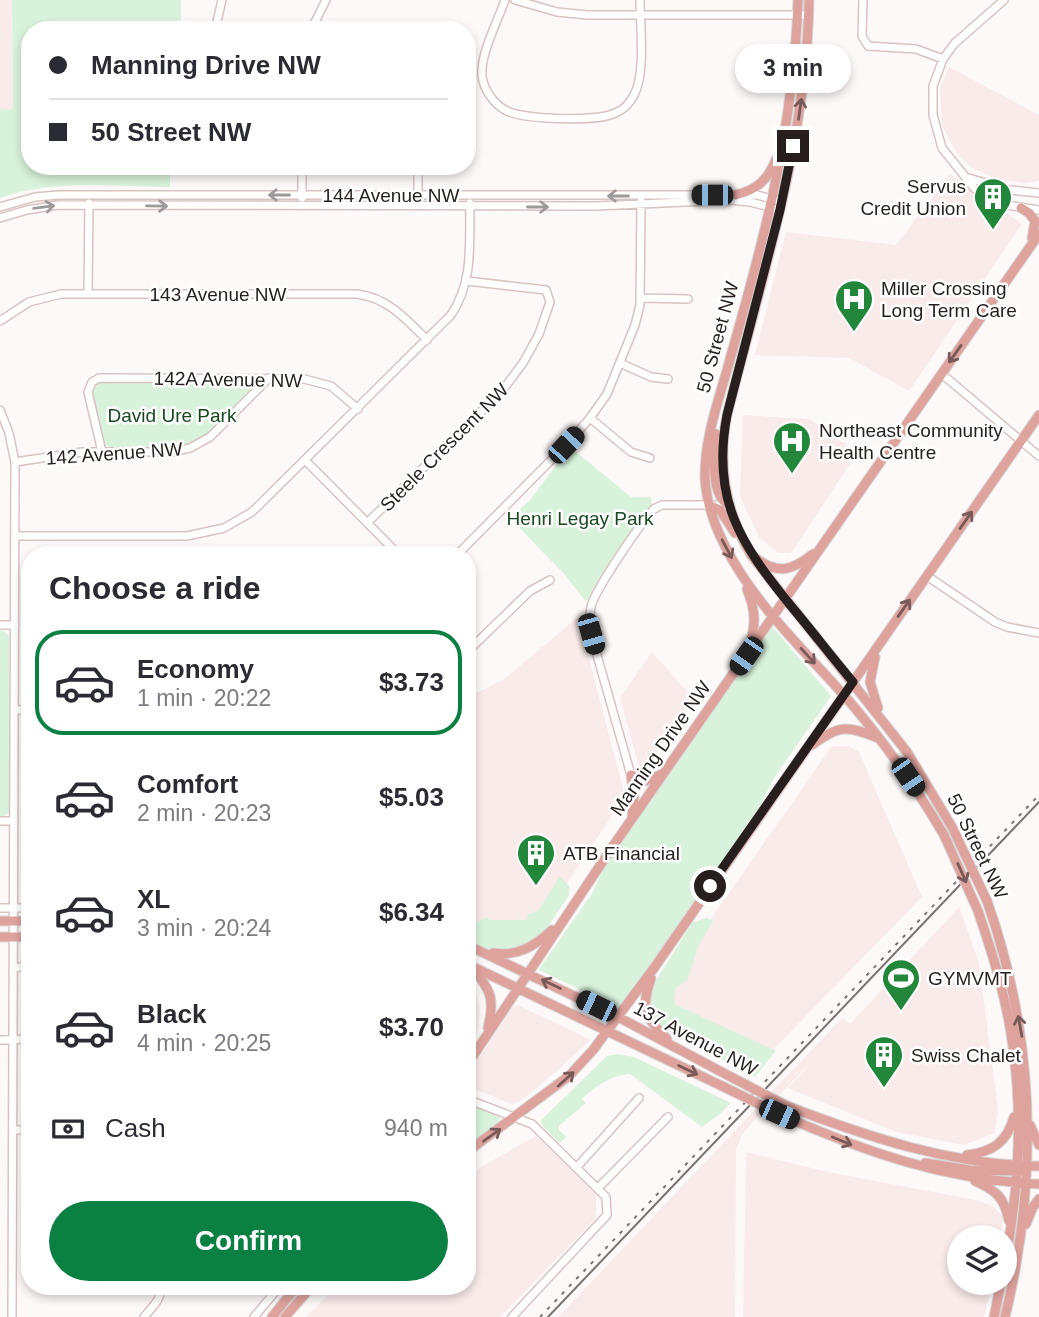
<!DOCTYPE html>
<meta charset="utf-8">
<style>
:root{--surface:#fff;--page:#f7f7f7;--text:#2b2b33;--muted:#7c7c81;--line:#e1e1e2;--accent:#0b8043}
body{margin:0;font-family:Arial,sans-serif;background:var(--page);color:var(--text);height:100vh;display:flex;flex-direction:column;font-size:26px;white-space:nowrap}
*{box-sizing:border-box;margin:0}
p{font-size:23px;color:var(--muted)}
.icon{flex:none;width:38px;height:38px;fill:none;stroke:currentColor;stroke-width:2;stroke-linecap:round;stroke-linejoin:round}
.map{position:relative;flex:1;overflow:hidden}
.sheet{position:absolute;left:21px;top:546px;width:455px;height:749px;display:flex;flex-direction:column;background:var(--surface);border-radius:28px;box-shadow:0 4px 10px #0003}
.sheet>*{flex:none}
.banner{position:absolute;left:21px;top:21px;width:455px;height:154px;border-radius:28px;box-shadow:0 4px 10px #0003;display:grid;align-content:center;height:154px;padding:0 28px;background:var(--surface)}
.buttons{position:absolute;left:947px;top:1225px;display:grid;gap:14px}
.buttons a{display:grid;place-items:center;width:70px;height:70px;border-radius:50%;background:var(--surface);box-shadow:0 4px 10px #0003;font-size:35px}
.end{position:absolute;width:32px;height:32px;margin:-16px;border:9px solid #261f1e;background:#fff;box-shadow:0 0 0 4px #fff}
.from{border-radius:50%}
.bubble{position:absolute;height:49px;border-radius:24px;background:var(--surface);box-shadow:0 4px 10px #0003;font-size:23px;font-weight:700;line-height:49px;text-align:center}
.car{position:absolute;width:21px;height:42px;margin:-21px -10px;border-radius:9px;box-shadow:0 0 5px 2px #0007;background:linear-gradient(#222 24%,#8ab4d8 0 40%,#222 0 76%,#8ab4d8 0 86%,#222 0)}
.banner b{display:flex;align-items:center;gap:24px;height:66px;font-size:26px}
.banner b+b{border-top:2px solid var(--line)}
.banner i{width:18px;height:18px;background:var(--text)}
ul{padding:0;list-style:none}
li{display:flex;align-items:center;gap:21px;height:105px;margin:0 14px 10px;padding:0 14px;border:4px solid transparent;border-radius:28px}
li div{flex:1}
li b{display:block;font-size:26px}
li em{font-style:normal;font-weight:700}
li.on{border-color:var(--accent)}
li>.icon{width:63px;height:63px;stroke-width:1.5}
h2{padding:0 28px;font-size:32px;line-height:84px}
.pay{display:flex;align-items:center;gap:18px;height:77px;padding:0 28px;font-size:26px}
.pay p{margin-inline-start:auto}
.button{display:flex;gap:14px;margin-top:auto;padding:14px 28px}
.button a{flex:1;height:80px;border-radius:42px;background:var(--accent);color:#fff;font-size:28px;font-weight:700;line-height:80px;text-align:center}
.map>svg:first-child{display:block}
.built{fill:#f8ebea}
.green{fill:#d9f2db}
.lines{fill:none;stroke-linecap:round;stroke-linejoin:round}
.minor-casing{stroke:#d9c3c1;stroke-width:10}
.major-casing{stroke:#d8d7d6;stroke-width:11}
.minor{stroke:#fff;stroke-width:7}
.major{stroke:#dfa39e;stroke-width:9}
.tram{stroke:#797372;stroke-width:2}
.rail{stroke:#797372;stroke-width:2;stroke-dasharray:3.5 7;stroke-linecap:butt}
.major-bridge-casing{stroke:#d8d7d6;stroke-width:11;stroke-linecap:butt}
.major-bridge{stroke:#dfa39e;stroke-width:9}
.oneway{stroke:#795a58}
.oneway2{stroke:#9d9a9a}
.route{stroke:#261f1e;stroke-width:9}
.labels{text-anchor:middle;stroke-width:5;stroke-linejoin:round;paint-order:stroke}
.poi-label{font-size:19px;fill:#261f1e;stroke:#fff;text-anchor:start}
.street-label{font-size:19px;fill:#261f1e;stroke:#fff}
.park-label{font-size:19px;fill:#184821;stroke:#fff}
</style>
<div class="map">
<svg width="1039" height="1317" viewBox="0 0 1039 1317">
<rect width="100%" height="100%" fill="#fef9f9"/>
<path class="built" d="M0,0H12L13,109H0Z
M949,67L1039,115V181L1025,183L997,179L972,168L957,154L942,125L940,88Z
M950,174L1022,224L909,391L849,358L755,355L786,232L896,245Z
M743,415L810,419L857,453L791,553H778L759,537L740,496Z
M578,617L625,796L537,928L467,931V698L504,679Z
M652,652L693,698L641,774L620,698Z
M832,746H849L859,752L922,897L757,1066L675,1024L661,990Z
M959,907L979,963L998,1110L994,1133L964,1145L896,1132L788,1088L820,1053L751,1124L742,1135L736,1149L735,1317H558L842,1018L850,1024Z
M467,982L477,995L480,1013L477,1033L467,1048Z
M518,1005L591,1040L559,1069L522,1100L512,1104L467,1086V1076L512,1008Z
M536,1136L596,1193V1218L500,1317H306L337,1286H467V1175Z
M746,1152L828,1172L980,1201L995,1208L1003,1217L1000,1237H959V1283H992L984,1317H743Z"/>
<path class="green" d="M12,0H181V20L173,21V30H30V166H170V187C116,187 51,179 0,198V109H13Z
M100,381L245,382L251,388L249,393C234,407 214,432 196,441C175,453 134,448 109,447L104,444L92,394L94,386Z
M570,447L631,497H651L652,505L641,517L586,602L565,575L510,518L530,500Z
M772,626L831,696L774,778L761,804L631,994L618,1008L541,971L539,969L591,895L608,859Z
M0,631H4L9,636V813L0,818Z
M560,876L569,886C571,896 565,902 559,910C552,920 545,933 535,940C516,953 467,957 467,928L487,917L489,920H527L528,914L538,911Z
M707,918L713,921L698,947L687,981L676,987L674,1004L776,1051L755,1077L671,1033L660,1026L647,1006L651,988L693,922Z
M618,1054L634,1057L731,1103L721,1113L702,1127L630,1074C610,1076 597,1085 582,1099L586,1103L559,1126V1130L567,1137L559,1143L543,1126L541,1120L607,1056Z
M467,1104L498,1115L500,1118L498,1124L467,1146Z"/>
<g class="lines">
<defs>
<path id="minor" d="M505,0C498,21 480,54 482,76C484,90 493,103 505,110C522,120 598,122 615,113C623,110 630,103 634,95C646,73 640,26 640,0
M515,0L557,12L588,15H809
M863,0L862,36L868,46L916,49L943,59
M1004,0L955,43L943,59L933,86V115L942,148L975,189L1007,205L1039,210
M215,30L222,0
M311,30L326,0
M302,166V198
M965,177L1010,190L1039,193
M418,197V166
M0,207L35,197L58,195H757L775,200
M0,218L27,210L58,205L596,206L730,200L750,202L773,208
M88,293L89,203
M641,298L688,299
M0,321L29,302L61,294H357C388,298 406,319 427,340
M620,363L651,377L668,379
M942,374L1039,456
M0,410L9,433L15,462L12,1317
M590,418L631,452L650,458
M102,452L88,392L92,382L99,378L304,379L331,386L358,409
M306,461L399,555
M15,462L82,452H172L190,448L210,437L269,378
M368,522L502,391L523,363L539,334L550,302L546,290L467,281
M15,536H187L224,528L252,512L451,315C474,281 469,243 470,203
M457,555L566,445L590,418L607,394L635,325L640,305L641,201
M927,576L995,622L1007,627L1039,633
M0,625H15
M467,652L530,591L550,580
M15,710H30
M631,775L591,634C590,625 589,616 591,607C594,591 642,521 654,509L662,505H729
M0,821H14
M0,908H30
M13,969L30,964
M0,1040L30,1039
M467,1099L532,1124L606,1197L607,1215L512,1317
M13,1130H30
M577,1167L639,1098
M598,1188L668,1117
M144,1317C151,1308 164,1298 159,1286
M254,1317L280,1286"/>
<path id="major" d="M798,0C796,64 787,127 774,189C762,246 746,303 730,359C720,397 704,438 705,478C706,500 714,524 724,544C752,601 800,646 842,693C881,737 914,784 944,835
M809,0C807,142 761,279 727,415C717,465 725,511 751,555L907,752L952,827
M735,195C757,190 768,180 776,159
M1021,208L1029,213L1035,221L1032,238
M716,434C714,452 710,497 729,505
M709,505L720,510L735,533
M757,559C778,575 793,570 813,554
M747,589C756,611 756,625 749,647
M875,657L870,682L878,708
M812,745C839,725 847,725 878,738
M631,775L634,797L632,818
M631,775L646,781L662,774
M987,901C1035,1037 1039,1177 1005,1317
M978,911C993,955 1007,1000 1013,1047C1023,1118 1018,1196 1004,1267
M0,921H30
M0,937H30
M467,945L618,1017L733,1078
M493,953C517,957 535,946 552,930
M467,964L724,1087
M473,968C491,991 495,999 488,1028
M651,978C640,1011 645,1016 667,1039
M467,1065L611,849L1039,234
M787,1106C868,1137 951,1165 1039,1166
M779,1114C865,1152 945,1180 1039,1184
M1030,1125L1039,1145
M467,1152L569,1076L593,1050L654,968L1039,415
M967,1155C993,1152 1007,1142 1014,1117
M925,1163L970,1170L1019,1171
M975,1181C997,1191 1004,1197 1009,1221
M1026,1224L1033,1207L1039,1199
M272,1317L297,1286
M285,1317L312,1286
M994,1317L1001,1283"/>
</defs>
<use href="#minor" class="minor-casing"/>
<use href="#major" class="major-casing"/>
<use href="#minor" class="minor"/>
<use href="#major" class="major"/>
<path class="tram" d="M548,1317L1039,802"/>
<path class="rail" d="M540,1317L1039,795"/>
<defs>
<path id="major-bridge" d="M952,827L987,901
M944,835L978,911
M733,1078L787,1106
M724,1087L779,1114"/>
</defs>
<use href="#major-bridge" class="major-bridge-casing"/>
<use href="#major-bridge" class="major-bridge"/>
</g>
<defs><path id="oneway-shaft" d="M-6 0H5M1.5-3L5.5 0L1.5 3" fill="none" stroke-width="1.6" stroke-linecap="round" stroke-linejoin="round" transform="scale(1.75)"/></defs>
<g class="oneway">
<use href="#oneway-shaft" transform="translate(800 109) rotate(-82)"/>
<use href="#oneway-shaft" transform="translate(955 354) rotate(125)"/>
<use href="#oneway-shaft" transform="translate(966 520) rotate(-55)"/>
<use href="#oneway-shaft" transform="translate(727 549) rotate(62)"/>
<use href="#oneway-shaft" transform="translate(904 608) rotate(-55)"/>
<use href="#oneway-shaft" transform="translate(808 656) rotate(48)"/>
<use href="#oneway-shaft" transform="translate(962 873) rotate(66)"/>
<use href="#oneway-shaft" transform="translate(551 984) rotate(-154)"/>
<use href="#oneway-shaft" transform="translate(1020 1026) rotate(-100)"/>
<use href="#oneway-shaft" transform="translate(688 1070) rotate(26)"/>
<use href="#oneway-shaft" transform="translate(566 1079) rotate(-42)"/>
<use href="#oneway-shaft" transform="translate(492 1135) rotate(-36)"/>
<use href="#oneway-shaft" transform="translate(842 1141) rotate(22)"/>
</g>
<g class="oneway2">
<use href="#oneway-shaft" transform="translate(279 195) rotate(180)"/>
<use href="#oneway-shaft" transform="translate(618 196) rotate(-180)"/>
<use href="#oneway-shaft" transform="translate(157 206) rotate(1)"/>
<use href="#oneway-shaft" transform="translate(44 207) rotate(-7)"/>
<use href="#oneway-shaft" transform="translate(538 207)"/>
</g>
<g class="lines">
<path class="route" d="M710,886L853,682C832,657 812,631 791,606C740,543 711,499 727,415L780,210L793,146"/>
</g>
<defs>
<symbol id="building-pin" viewBox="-11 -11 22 30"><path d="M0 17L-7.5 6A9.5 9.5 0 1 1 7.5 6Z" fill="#23873b" stroke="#fff"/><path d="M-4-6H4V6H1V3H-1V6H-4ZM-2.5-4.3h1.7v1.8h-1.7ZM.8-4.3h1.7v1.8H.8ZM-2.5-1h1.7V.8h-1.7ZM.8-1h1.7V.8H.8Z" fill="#fff"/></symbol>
<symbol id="hospital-pin" viewBox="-11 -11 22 30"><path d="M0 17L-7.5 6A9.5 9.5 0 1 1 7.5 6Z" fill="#23873b" stroke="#fff"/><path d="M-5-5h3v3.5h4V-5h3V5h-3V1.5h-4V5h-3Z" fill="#fff"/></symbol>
<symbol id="stadium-pin" viewBox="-11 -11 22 30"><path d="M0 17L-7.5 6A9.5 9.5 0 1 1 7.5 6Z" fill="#23873b" stroke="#fff"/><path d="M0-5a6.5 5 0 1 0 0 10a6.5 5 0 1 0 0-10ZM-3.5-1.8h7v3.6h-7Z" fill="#fff"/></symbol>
</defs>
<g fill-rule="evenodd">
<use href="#building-pin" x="971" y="175" width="44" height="60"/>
<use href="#hospital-pin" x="832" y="277" width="44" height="60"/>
<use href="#hospital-pin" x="770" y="419" width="44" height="60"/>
<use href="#building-pin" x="514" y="831" width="44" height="60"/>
<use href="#stadium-pin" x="879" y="956" width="44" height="60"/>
<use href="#building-pin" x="862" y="1033" width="44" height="60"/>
</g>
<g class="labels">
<g class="poi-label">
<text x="966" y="193" text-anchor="end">Servus<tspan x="966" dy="22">Credit Union</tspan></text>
<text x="881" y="295">Miller Crossing<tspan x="881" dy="22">Long Term Care</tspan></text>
<text x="819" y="437">Northeast Community<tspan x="819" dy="22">Health Centre</tspan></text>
<text x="563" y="860">ATB Financial</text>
<text x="928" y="985">GYMVMT</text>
<text x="911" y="1062">Swiss Chalet</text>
</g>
<g class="street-label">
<text x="391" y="202">144 Avenue NW</text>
<text x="218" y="301">143 Avenue NW</text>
<text transform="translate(717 337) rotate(-75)" y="7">50 Street NW</text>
<text transform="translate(228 379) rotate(1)" y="7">142A Avenue NW</text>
<text transform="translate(444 447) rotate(-45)" y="7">Steele Crescent NW</text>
<text transform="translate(114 453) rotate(-4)" y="7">142 Avenue NW</text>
<text transform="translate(660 748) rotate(-55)" y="7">Manning Drive NW</text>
<text transform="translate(978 846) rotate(64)" y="7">50 Street NW</text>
<text transform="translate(696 1038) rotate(28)" y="7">137 Avenue NW</text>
</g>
<g class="park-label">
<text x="172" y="422">David Ure Park</text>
<text x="580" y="525">Henri Legay Park</text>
</g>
</g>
</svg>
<div class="buttons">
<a><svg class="icon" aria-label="layers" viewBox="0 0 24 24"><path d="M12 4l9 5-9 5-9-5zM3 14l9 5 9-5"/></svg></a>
</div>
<i class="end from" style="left:710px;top:886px"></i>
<i class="end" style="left:793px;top:146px"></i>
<div class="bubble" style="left:735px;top:44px;width:116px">3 min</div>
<i class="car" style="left:712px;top:195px;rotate:270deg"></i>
<i class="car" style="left:566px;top:445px;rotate:43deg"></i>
<i class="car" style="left:591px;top:634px;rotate:164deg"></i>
<i class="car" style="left:746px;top:656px;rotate:215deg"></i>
<i class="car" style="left:908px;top:777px;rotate:146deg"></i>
<i class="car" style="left:596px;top:1006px;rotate:296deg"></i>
<i class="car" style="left:779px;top:1114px;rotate:114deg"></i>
<div class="banner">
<b><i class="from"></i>Manning Drive NW</b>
<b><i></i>50 Street NW</b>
</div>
<section class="sheet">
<h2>Choose a ride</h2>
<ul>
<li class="on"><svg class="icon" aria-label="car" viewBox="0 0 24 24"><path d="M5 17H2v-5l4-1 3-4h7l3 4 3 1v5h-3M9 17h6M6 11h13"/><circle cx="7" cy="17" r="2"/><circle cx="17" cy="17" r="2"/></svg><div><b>Economy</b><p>1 min · 20:22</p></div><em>$3.73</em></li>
<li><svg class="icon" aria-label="car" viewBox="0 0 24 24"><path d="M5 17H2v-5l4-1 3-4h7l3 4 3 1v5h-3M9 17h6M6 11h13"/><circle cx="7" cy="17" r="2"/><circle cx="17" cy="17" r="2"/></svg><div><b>Comfort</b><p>2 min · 20:23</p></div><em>$5.03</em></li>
<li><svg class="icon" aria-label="car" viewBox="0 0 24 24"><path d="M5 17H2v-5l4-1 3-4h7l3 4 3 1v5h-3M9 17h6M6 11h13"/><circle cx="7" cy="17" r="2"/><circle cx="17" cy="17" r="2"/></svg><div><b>XL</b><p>3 min · 20:24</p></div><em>$6.34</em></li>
<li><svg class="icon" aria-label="car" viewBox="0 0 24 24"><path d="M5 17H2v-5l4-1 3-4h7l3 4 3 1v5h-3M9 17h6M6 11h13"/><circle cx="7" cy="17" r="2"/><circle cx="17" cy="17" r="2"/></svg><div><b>Black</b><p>4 min · 20:25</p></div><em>$3.70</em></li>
</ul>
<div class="pay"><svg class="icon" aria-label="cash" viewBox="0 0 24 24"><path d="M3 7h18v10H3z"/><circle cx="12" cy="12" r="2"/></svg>Cash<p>940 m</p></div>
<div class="button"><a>Confirm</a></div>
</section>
</div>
